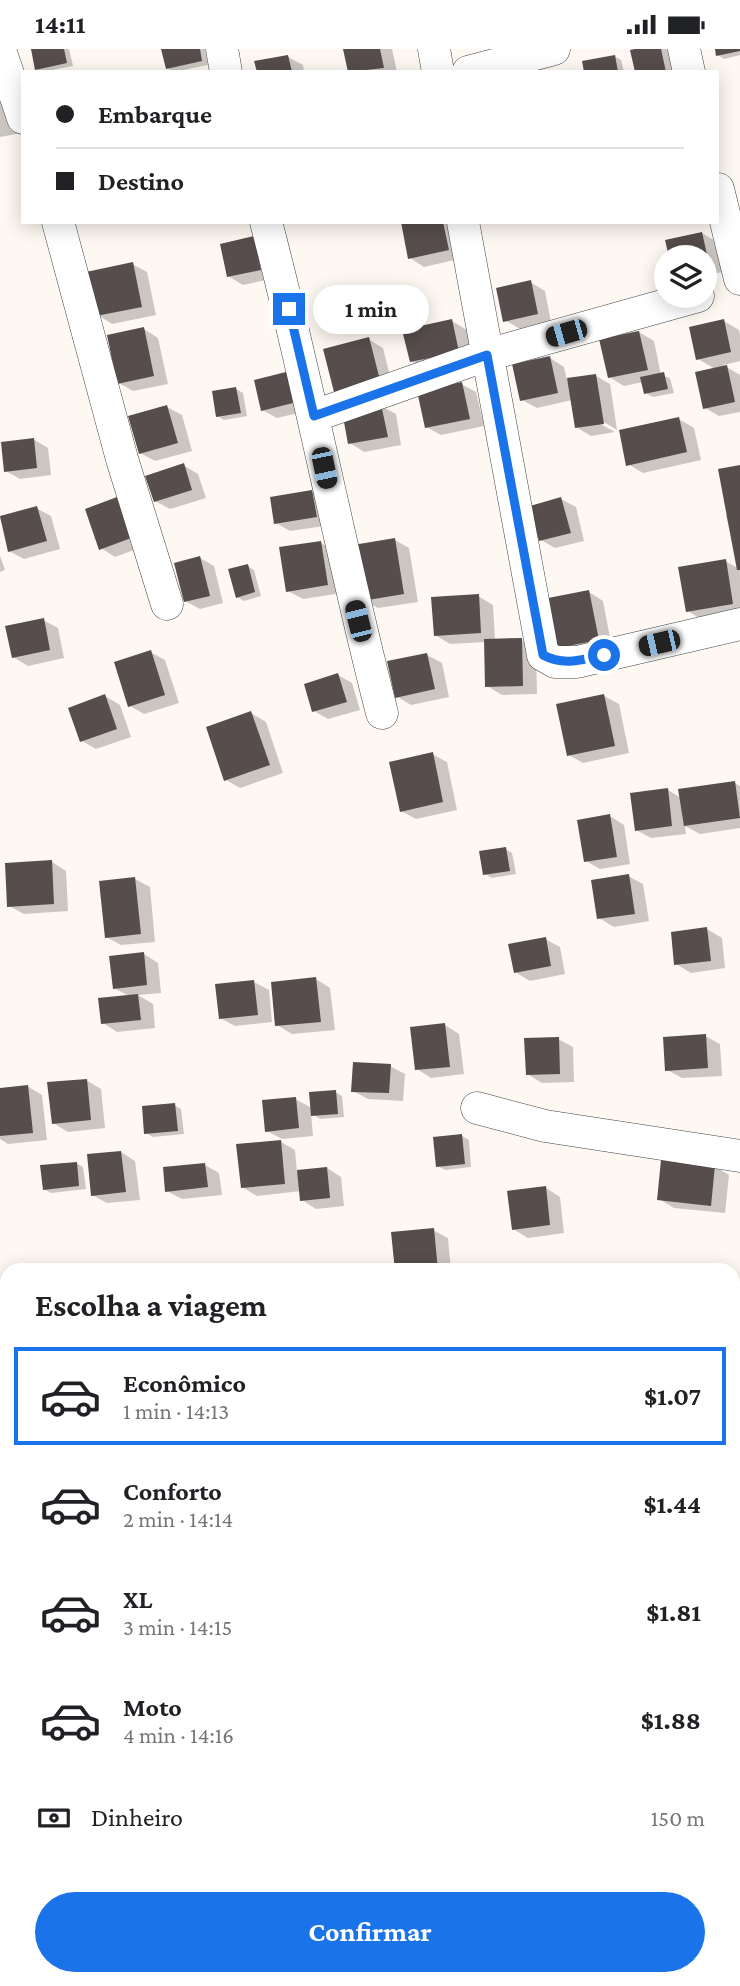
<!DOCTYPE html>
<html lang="pt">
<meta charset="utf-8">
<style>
:root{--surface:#fff;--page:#f6f6f6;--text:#202124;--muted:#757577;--line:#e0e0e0;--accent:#1a73e8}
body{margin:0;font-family:"Crimson Pro",serif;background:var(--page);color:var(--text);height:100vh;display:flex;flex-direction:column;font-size:26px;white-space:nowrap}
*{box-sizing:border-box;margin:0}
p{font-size:23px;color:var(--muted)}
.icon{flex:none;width:38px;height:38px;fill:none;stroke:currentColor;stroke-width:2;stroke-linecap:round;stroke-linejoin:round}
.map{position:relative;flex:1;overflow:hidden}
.sheet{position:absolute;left:0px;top:1214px;width:740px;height:723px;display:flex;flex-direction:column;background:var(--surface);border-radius:21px 21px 0 0;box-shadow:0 4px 18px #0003}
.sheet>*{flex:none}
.guide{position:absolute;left:21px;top:21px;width:698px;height:154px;border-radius:0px;box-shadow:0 4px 18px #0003;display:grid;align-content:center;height:154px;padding:0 35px;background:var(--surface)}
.buttons{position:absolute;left:654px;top:196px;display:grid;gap:14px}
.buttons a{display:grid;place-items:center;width:63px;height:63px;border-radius:50%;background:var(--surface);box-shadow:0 4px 18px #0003;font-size:35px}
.end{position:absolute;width:32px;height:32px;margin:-16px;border:9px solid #1a73e8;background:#fff;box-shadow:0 0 0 4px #fff}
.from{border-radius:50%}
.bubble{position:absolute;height:49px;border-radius:24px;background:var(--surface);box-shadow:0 4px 18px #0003;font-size:23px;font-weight:700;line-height:49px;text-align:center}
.car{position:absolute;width:21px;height:42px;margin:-21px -10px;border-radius:9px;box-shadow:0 0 5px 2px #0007;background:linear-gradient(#222 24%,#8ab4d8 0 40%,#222 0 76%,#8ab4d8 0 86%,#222 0)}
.guide b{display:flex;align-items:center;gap:24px;height:66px;font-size:26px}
.guide b+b{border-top:2px solid var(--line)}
.guide i{width:18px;height:18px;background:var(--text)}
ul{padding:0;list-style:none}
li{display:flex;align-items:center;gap:21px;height:98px;margin:0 14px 10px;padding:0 21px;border:4px solid transparent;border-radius:0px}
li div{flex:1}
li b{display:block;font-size:26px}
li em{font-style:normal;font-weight:700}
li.selected{border-color:var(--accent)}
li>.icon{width:63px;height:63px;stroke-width:1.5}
h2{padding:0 35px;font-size:32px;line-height:84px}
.pay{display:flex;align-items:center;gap:18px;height:77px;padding:0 35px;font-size:26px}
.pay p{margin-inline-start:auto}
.cta{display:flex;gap:14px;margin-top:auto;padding:14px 35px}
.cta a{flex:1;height:80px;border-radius:42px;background:var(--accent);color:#fff;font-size:28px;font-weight:700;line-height:80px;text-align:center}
.status{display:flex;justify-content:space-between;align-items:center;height:49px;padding:0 35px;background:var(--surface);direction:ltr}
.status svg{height:19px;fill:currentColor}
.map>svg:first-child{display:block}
.shadow{fill:#0003}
.building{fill:#564d4c}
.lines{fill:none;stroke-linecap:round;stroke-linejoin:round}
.minor-casing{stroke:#424242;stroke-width:33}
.minor{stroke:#fff;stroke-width:32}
.route{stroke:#1a73e8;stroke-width:9}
</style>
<div class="status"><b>14:11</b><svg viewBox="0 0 49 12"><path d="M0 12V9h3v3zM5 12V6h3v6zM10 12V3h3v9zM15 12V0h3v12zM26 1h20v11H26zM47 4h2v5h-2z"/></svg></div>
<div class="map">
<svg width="740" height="1937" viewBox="0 0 740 1937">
<rect width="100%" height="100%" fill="#fef8f2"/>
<path class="shadow" d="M33,0H69L73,17L42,23L37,20Z
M163,0H205L208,16L173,23L167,19Z
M345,0H392L397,23H350Z
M643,0H666L674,5L678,23H637Z
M716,0H740V6L724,10L718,6Z
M614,7L621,11L624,23H586Z
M288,8L303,16L304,23H259Z
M0,45L10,51L17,85L0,88Z
M403,173H455L463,209L424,218L410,209Z
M702,184L717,193L723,223L705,226V208H671L667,192Z
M254,189L275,229L243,236L228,227Z
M132,215L147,223L156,266L112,275L98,266Z
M530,233L545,242L551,273L520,280L505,271Z
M360,243L367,247L376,270L351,279L344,275Z
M452,272L467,281L473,310L426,320L411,312Z
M724,272L739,281L740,286V312L723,316L740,326V363L719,367L705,359L715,320L698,310Z
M144,280L158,289L168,335L133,342L119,334Z
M639,283L654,292L661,326L670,329L674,344L653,348L646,344L643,333L624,337L609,328Z
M368,290L383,299L393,339L350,350L336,342Z
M550,309L564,318L567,331L596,327L610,335L617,381L597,369L595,372L615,383L591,387L576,378L572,351L537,359L522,351Z
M305,332L311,361L277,369L262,361Z
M461,335L476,343L484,377L441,386L426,378Z
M236,340L243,344L247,367L224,371L217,367Z
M381,357L396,365L401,396L364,403L350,394Z
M167,358L182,366L192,402L155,412L140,404Z
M679,370L694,379L701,411L643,424L628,415Z
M33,390L48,399L51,426L20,430L6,422Z
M183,416L198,425L206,449L170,460L155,452Z
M740,418V564L702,571L688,562L725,512L738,519L726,466H729Z
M312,443L327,451L331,476L290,482L276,474Z
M561,450L576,458L584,492L555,499L541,491Z
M139,456L153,494L115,508L101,499Z
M36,459L51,467L60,500L24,510L9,502L0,469Z
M395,491L409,499L418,553L378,559L363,551Z
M321,494L335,502L342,544L303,550L288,542Z
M0,507L5,521L0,523Z
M200,509L214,517L223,554L200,560L185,552Z
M247,517L254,521L261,547L244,552L237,548Z
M589,543L603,552L612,599H553Z
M478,547L493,556L495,591H521L536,599L537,645L502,646L487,637L486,593L450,595L435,586Z
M43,571L58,579L64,609L28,617L13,608Z
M150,603L165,611L179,654L144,665L130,657Z
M427,606L442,614L449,648L411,656L396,647Z
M338,626L352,634L360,661L328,670L314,662Z
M105,647L120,656L131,688L96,700L82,692Z
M604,647L619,655L629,704L583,714L569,706Z
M251,664L266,673L283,724L240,739L226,731Z
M432,705L447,713L457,761L416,770L401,762Z
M735,734L740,737V779L700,785L685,777L686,785L651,789L636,781L668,741L681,749Z
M610,767L624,776L630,815L600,820L586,812Z
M505,800L512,804L516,825L492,829L485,825Z
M52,813L66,822L68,862L24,865L9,857Z
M628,827L643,835L649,872L614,878L599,869Z
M135,830L150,838L155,893L121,896L106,888Z
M707,880L722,889L725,919L691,924L676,915Z
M545,890L560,898L565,925L530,932L515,923Z
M144,905L158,914L161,944L138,946L153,955L155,979L117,983L103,974L129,947L114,939Z
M316,930L330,939L335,981L292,985L277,976Z
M254,933L269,941L272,973L235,977L220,969Z
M445,976L459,985L464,1025L431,1029L417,1020Z
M705,987L720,995L722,1027L682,1029L667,1021Z
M558,990L573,998L574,1033L542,1034L527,1025Z
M390,1017L405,1025L403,1052L368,1050L353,1042Z
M86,1031L101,1040L105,1079L68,1083L53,1074Z
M27,1037L42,1046L47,1091L8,1095L0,1090V1040Z
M335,1043L342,1047L344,1068L320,1070L311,1064L313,1087L282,1090L267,1082L295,1050L312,1059Z
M174,1056L181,1060L184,1085L153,1088L146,1084Z
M462,1087L469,1091L471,1118L445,1121L438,1117Z
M281,1093L295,1101L297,1123L327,1119L341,1128L344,1157L316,1160L302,1151L301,1142L257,1147L242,1138Z
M121,1103L135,1112L140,1151L107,1154L92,1146Z
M76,1114L83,1118L86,1140L51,1144L44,1140Z
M205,1116L219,1124L222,1146L182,1150L167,1142Z
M714,1117L729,1126L725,1164L674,1159L659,1150Z
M546,1139L560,1148L564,1184L528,1189L513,1180Z
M433,1181L448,1189L451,1222H397Z
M0,1381L7,1414V1420L0,1421Z
M7,1502V1557L0,1558V1503Z
M733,1572L740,1575V1620L733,1623Z
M733,1764L740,1772V1790L733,1793Z
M627,1930H649L655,1937H619Z"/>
<path class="building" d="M31,0H64L67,14L35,21Z
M161,0H200L202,12L166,20Z
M343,0H380L384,19L348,23Z
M635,0H661L666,23H635L630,1Z
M715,0H740V2L716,7Z
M288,6L292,23H257L254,12Z
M615,6L618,23H584L582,12Z
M401,173H443L449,201L408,210Z
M702,183L709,215L705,216V208H669L665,191Z
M254,187L261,221L227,228L220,195Z
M133,213L142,258L96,267L86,223Z
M531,231L538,265L503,273L496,239Z
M361,241L370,267L342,276L334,250Z
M452,270L459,303L410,313L402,281Z
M724,270L731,303L696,311L689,278Z
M144,278L154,327L117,335L107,286Z
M639,282L648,321L608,329L599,290Z
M369,288L380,331L334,343L323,300Z
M550,307L558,344L520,352L512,315Z
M727,316L735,353L703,360L695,323Z
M290,322L297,353L261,362L254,331Z
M664,323L668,340L644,345L640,328Z
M596,325L604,375L575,379L567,329Z
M462,333L470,370L425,379L417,342Z
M236,338L241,364L216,368L212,342Z
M381,355L388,388L348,395L342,362Z
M167,356L178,394L139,405L128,367Z
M679,368L687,403L626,417L619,381Z
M34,389L37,419L4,423L1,393Z
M184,414L192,441L154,453L145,427Z
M740,416V521H737L718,420Z
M312,441L317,468L274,475L270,448Z
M125,445L139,486L99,501L85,460Z
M561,448L571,484L539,492L530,457Z
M37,457L47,492L8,503L0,467Z
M395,489L404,545L362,552L353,496Z
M321,492L328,536L286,543L279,498Z
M200,507L210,547L184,553L174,514Z
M726,510L733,555L686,563L678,518Z
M248,515L255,543L236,549L228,520Z
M589,541L599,591L552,600L543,550Z
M479,545L481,584L434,587L431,548Z
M44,569L50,601L12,609L5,577Z
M522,589L523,637L485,638L484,590Z
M151,601L165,646L128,658L114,613Z
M427,604L435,640L395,649L387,612Z
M338,624L347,653L312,663L304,635Z
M105,645L117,680L80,693L68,659Z
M604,645L615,697L567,707L556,655Z
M251,662L270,716L224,732L206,678Z
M433,703L443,753L400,763L389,713Z
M735,732L740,769L684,777L678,740Z
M668,739L672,777L635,782L630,744Z
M610,765L617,808L584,813L577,771Z
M506,798L510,822L483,826L479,802Z
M52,811L54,855L7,858L5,814Z
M629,825L635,865L597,870L591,831Z
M135,828L141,885L105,889L99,832Z
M707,878L711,912L674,916L671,883Z
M546,888L551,917L514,924L508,895Z
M144,903L147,936L113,940L109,907Z
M316,928L321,973L275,977L271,933Z
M254,931L258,966L219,970L215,935Z
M138,945L141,971L101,975L98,949Z
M445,974L450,1018L415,1021L410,978Z
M706,985L708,1019L665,1022L663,988Z
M559,988L560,1025L526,1026L524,989Z
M353,1013L391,1015L389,1044L351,1043Z
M87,1030L91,1071L52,1075L47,1033Z
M28,1036L33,1084L0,1087V1039Z
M336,1041L338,1065L311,1067L309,1043Z
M296,1048L299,1079L265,1083L262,1051Z
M175,1054L178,1082L144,1085L142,1057Z
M462,1085L465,1115L436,1118L433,1088Z
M281,1091L285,1135L241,1139L236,1095Z
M121,1102L126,1143L91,1147L87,1105Z
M661,1111L715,1116L711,1157L657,1151Z
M77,1113L79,1137L43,1141L40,1116Z
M205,1114L208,1138L165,1143L163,1118Z
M327,1118L330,1149L300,1152L297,1121Z
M546,1137L550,1176L512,1181L507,1142Z
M434,1179L438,1222H395L391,1183Z
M642,1214L643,1222H607V1216Z
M578,1215V1222H535V1218Z
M7,1500V1547L0,1548V1501Z
M733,1569L740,1584V1606L733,1609Z
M733,1662H740V1710L733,1711Z
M740,1878V1901L733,1890V1882Z
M625,1930H643L648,1937H616Z"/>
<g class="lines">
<defs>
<path id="minor" d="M222,0L226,23
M434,0L438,23
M684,0L689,23
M0,1L23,69
M468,23L554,0
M718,140L740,230
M58,173L122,410L167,555
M266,173C309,336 340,501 382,664
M463,173L543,606L555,613H577L740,575
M314,367L487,306L698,247
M477,1059L545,1077L740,1107
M733,1733L740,1748"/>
</defs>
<use href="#minor" class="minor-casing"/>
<use href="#minor" class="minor"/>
</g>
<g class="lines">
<path class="route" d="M289,260L314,367L487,306L543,606C563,617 582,611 604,606"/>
</g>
</svg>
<div class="buttons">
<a><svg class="icon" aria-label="layers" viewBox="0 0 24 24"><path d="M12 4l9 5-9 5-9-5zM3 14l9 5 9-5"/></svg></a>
</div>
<i class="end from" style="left:604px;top:606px"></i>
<i class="end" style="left:289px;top:260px"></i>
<div class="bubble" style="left:313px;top:236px;width:116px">1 min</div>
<i class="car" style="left:566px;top:284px;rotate:254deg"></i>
<i class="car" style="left:324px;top:419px;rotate:168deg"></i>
<i class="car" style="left:358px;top:572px;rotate:346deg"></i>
<i class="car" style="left:659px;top:594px;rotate:257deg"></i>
<div class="guide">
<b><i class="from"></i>Embarque</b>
<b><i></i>Destino</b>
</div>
<section class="sheet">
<h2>Escolha a viagem</h2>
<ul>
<li class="selected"><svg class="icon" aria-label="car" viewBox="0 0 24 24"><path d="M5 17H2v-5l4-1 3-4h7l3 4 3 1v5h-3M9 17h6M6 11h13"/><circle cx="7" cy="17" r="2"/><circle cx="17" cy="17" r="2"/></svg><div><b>Econômico</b><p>1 min · 14:13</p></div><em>$1.07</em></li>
<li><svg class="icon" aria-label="car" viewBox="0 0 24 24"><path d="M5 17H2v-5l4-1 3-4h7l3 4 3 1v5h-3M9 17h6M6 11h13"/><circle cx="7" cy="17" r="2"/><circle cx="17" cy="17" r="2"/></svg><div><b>Conforto</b><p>2 min · 14:14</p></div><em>$1.44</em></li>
<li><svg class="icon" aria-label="car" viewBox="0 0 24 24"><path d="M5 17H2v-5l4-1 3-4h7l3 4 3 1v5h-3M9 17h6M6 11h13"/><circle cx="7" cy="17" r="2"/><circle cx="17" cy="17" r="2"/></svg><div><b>XL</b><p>3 min · 14:15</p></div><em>$1.81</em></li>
<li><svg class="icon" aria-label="car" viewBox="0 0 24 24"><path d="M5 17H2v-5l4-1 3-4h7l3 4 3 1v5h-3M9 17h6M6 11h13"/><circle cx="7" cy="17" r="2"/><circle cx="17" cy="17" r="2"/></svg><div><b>Moto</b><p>4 min · 14:16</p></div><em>$1.88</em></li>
</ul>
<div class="pay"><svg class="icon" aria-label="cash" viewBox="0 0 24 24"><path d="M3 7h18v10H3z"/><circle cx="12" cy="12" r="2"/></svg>Dinheiro<p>150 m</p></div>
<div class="cta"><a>Confirmar</a></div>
</section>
</div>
